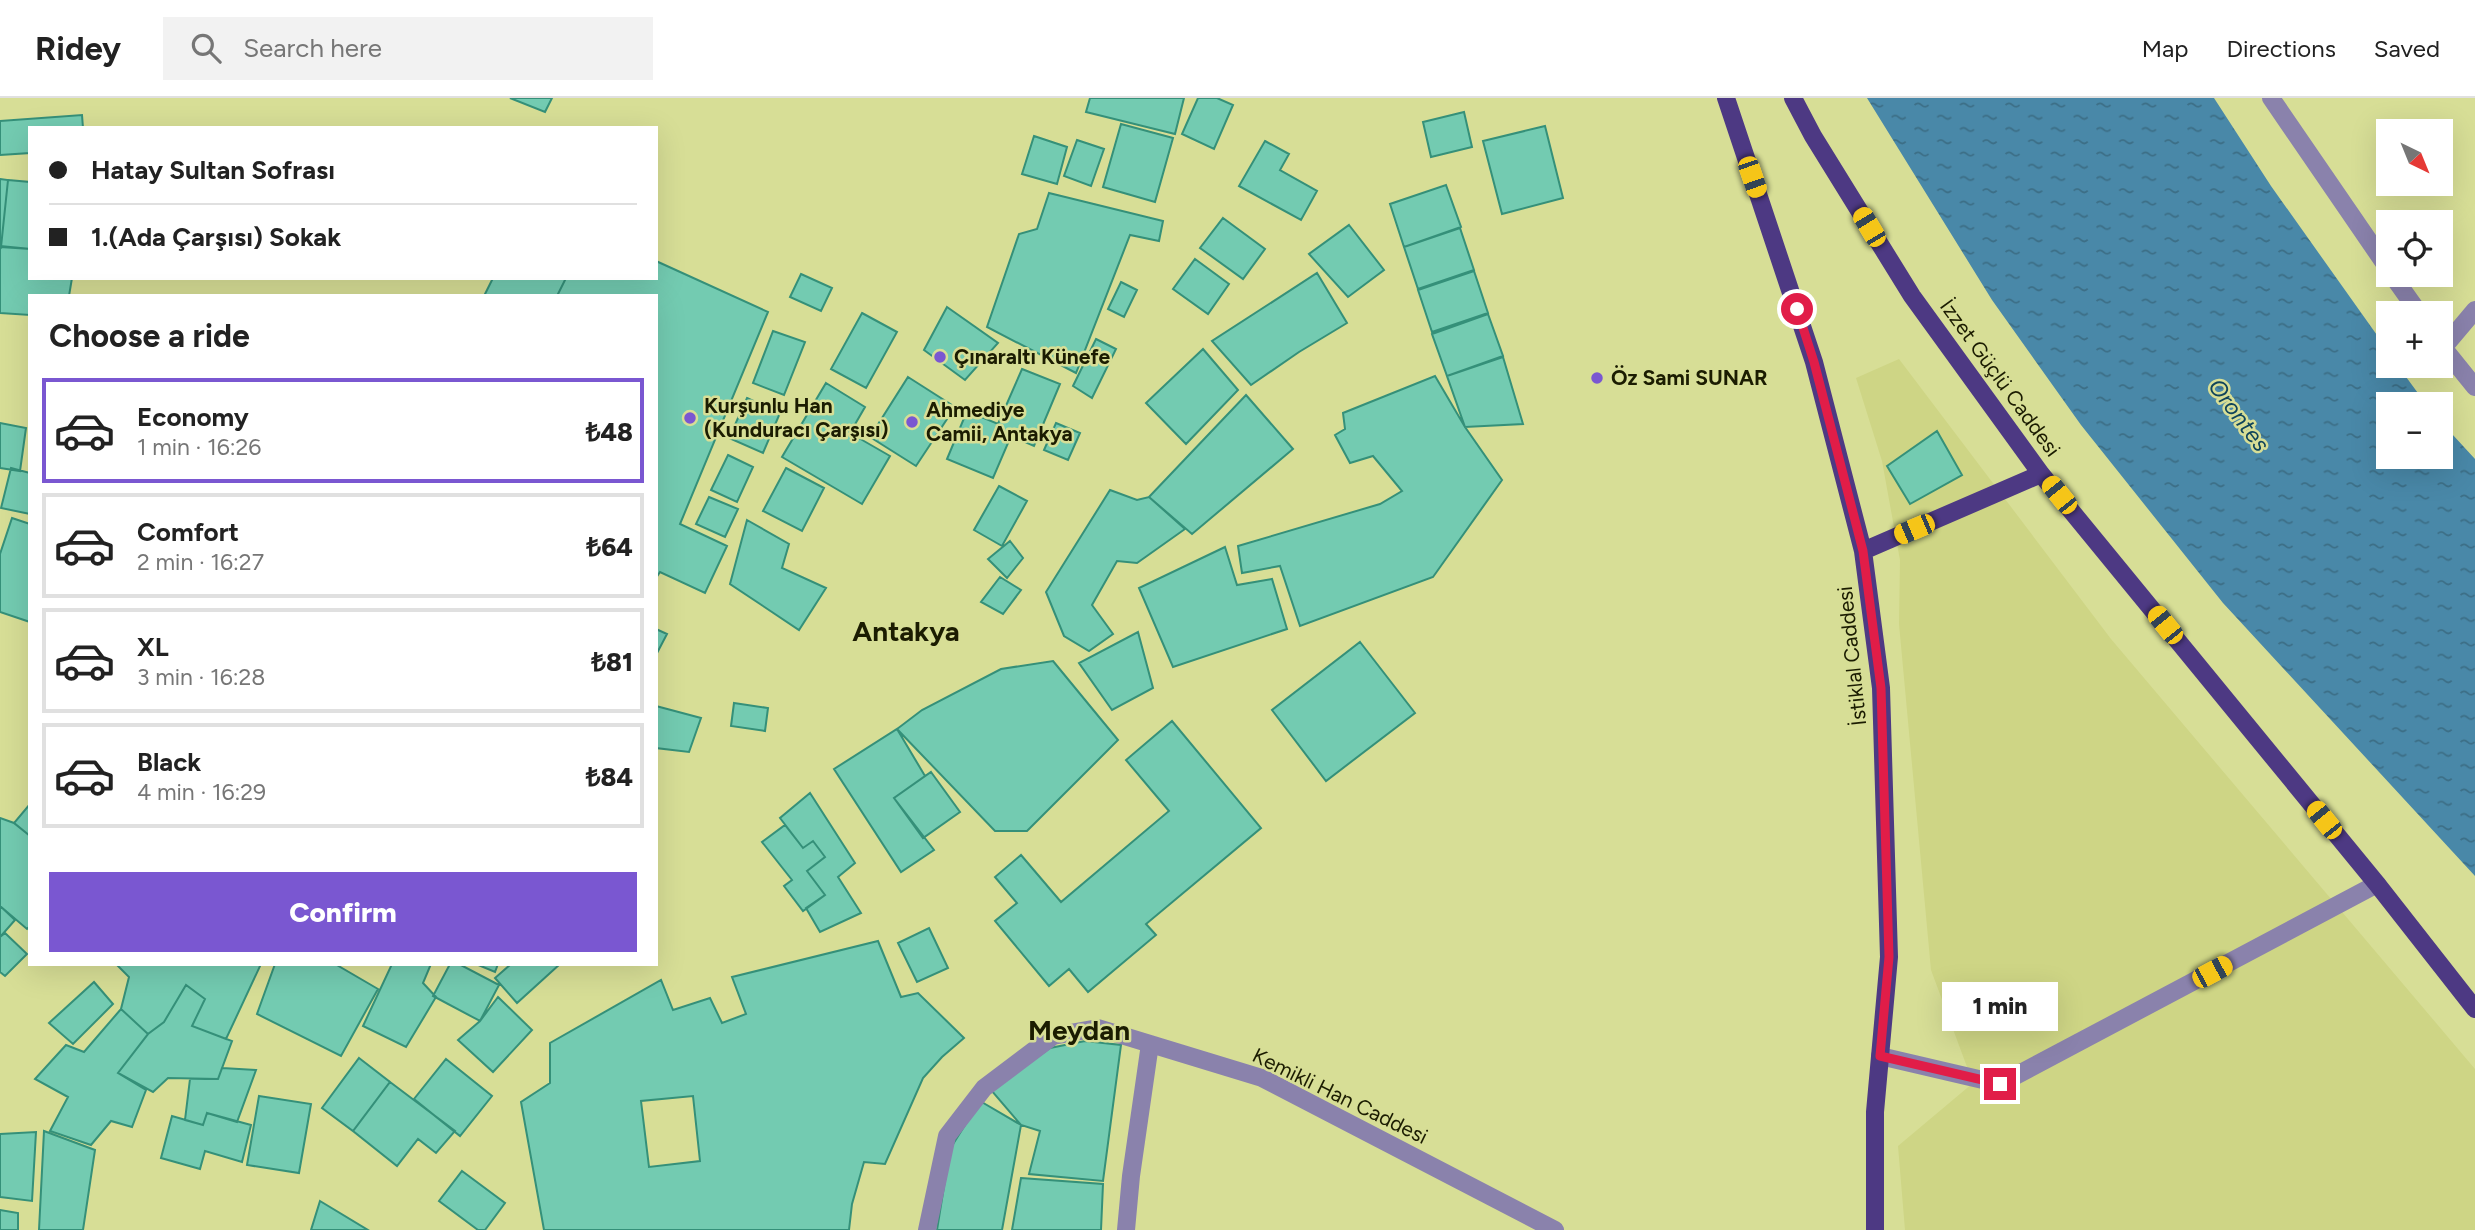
<!DOCTYPE html>
<meta charset="utf-8">
<style>
:root{--surface:#fff;--page:#f2f2f2;--text:#222;--muted:#767676;--line:#e0e0e0;--accent:#7a57d1}
body{margin:0;font-family:Figtree,sans-serif;background:var(--page);color:var(--text);height:100vh;display:flex;flex-direction:column;font-size:26px;white-space:nowrap}
*{box-sizing:border-box;margin:0}
p{font-size:23px;color:var(--muted)}
.icon{flex:none;width:38px;height:38px;fill:none;stroke:currentColor;stroke-width:2;stroke-linecap:round;stroke-linejoin:round}
.map{position:relative;flex:1;overflow:hidden}
.sheet{position:absolute;left:28px;top:196px;width:630px;height:672px;display:flex;flex-direction:column;background:var(--surface);border-radius:0px;box-shadow:0 7px 28px #0002}
.sheet>*{flex:none}
.banner{position:absolute;left:28px;top:28px;width:630px;height:154px;border-radius:0px;box-shadow:0 7px 28px #0002;display:grid;align-content:center;height:154px;padding:0 21px;background:var(--surface)}
.needle{width:46px;rotate:137deg}
.buttons{position:absolute;left:2376px;top:21px;display:grid;gap:14px}
.buttons a{display:grid;place-items:center;width:77px;height:77px;border-radius:0px;background:var(--surface);box-shadow:0 7px 28px #0002;font-size:35px}
.end{position:absolute;width:32px;height:32px;margin:-16px;border:9px solid #e11d48;background:#fff;box-shadow:0 0 0 4px #fff}
.from{border-radius:50%}
.bubble{position:absolute;height:49px;border-radius:0px;background:var(--surface);box-shadow:0 7px 28px #0002;font-size:23px;font-weight:800;line-height:49px;text-align:center}
.car{position:absolute;width:21px;height:42px;margin:-21px -10px;border-radius:9px;box-shadow:0 0 5px 2px #0007;background:linear-gradient(#f5c518 24%,#345 0 40%,#f5c518 0 76%,#345 0 86%,#f5c518 0)}
.banner b{display:flex;align-items:center;gap:24px;height:66px;font-size:26px}
.banner b+b{border-top:2px solid var(--line)}
.banner i{width:18px;height:18px;background:var(--text)}
ul{padding:0;list-style:none}
li{display:flex;align-items:center;gap:21px;height:105px;margin:0 14px 10px;padding:0 7px;border:4px solid var(--line);border-radius:0px}
li div{flex:1}
li b{display:block;font-size:26px}
li em{font-style:normal;font-weight:800}
li.active{border-color:var(--accent)}
li>.icon{width:63px;height:63px;stroke-width:1.5}
h2{padding:0 21px;font-size:32px;line-height:84px}
.action{display:flex;gap:14px;margin-top:auto;padding:14px 21px}
.action a{flex:1;height:80px;border-radius:0px;background:var(--accent);color:#fff;font-size:28px;font-weight:800;line-height:80px;text-align:center}
header{display:flex;align-items:center;gap:42px;box-sizing:border-box;height:98px;padding:0 35px;background:var(--surface);border-bottom:2px solid var(--line)}
header strong{font-size:33px}
nav{display:flex;gap:38px;margin-inline-start:auto;font-size:24px}
.search{width:490px;height:63px;background:var(--page);display:flex;align-items:center;gap:18px;box-sizing:border-box;padding:0 24px;border-radius:0px;color:var(--muted);font-size:26px}
.map>svg:first-child{display:block}
.built{fill:#ced585}
.water{fill:url(#water-ripples)}
.building{fill:#73cbb1;stroke:#359079;stroke-width:2;fill-rule:evenodd}
.lines{fill:none;stroke-linecap:round;stroke-linejoin:round}
.street{stroke:#8a82ac;stroke-width:18}
.primary{stroke:#4d3983;stroke-width:18}
.route{stroke:#e11d48;stroke-width:9}
.poi-dot{fill:#7a57d1;stroke:#d7de96;stroke-width:2.5}
.labels{text-anchor:middle;stroke-width:5;stroke-linejoin:round;paint-order:stroke}
.poi-label{font-size:21px;font-weight:bold;fill:#1b1c01;stroke:#d7de96;text-anchor:start}
.street-label{font-size:21px;fill:#1b1c01;stroke:#d7de96}
.water-label{font-size:23px;font-style:italic;fill:#0f445b;stroke:#d7de96}
.district-label{font-size:28px;font-weight:bold;fill:#1b1c01;stroke:#d7de96}
</style>
<header>
<strong>Ridey</strong>
<div class="search"><svg class="icon" aria-label="search" viewBox="0 0 24 24"><circle cx="10" cy="10" r="6"/><path d="M15 15l6 6"/></svg>Search here</div>
<nav><a>Map</a><a>Directions</a><a>Saved</a></nav>
</header>
<div class="map">
<svg width="2475" height="1132" viewBox="0 0 2475 1132">
<defs>
<pattern id="water-ripples" width="26" height="14" patternUnits="userSpaceOnUse" patternTransform="scale(1.75)"><rect width="26" height="14" fill="#4988a8"/><path d="M2 4q2-2 4 0t4 0M15 11q2-2 4 0t4 0" fill="none" stroke="#3c6e86"/></pattern>
</defs>
<rect width="100%" height="100%" fill="#d7de96"/>
<path class="built" d="M1899,261L2111,541L2475,971V1132H1905L1898,1048L1973,985L1931,872L1899,526L1900,462L1882,363L1856,280Z"/>
<path class="water" d="M1867,0H2214L2271,88L2389,254V268H2398L2426,306H2389V359H2441V324L2475,361V778L2223,505L2081,327L1992,202Z"/>
<path class="building" d="M510,0H552L545,14Z
M1090,0H1184L1175,36L1086,14Z
M1198,0H1217L1233,7L1214,51L1182,36Z
M1464,14L1472,49L1431,59L1423,24Z
M82,17L83,30H30V55L0,57V23Z
M1121,26L1173,40L1155,104L1103,89Z
M1545,28L1563,100L1502,116L1483,43Z
M1034,38L1067,49L1057,86L1022,76Z
M1077,42L1104,51L1091,88L1064,78Z
M1265,43L1289,56L1280,72L1317,93L1301,122L1239,88Z
M0,81L8,82L1,149L0,148Z
M8,82L30,84V151L1,149Z
M1446,87L1461,129L1404,149L1390,106Z
M1049,95L1163,123L1159,143L1130,137L1076,275L987,229L1019,136L1037,131Z
M1223,120L1265,151L1243,181L1200,150Z
M1349,127L1384,172L1348,199L1309,156Z
M1460,130L1474,172L1418,191L1404,149Z
M0,148L30,151V180H72L69,198H30V217L0,215Z
M1195,161L1229,186L1208,216L1173,191Z
M656,163L768,214L680,426L727,448L705,495L660,474L656,480V198H557L566,180H656Z
M1474,173L1488,215L1432,234L1418,192Z
M1317,175L1347,225L1299,254L1251,287L1212,243Z
M801,176L832,190L821,213L790,199Z
M493,180H566L557,198H484Z
M1121,184L1137,192L1124,219L1108,211Z
M947,209L998,245L965,282L924,252Z
M862,215L897,234L866,290L831,271Z
M1488,216L1503,258L1447,278L1432,236Z
M773,233L805,244L784,297L753,285Z
M1096,241L1116,251L1092,300L1073,288Z
M1203,251L1238,292L1186,346L1146,305Z
M1503,259L1523,326L1465,329L1447,278Z
M1022,271L1060,286L1034,348L1011,338L993,380L947,361L967,313L998,326Z
M1435,278L1465,329L1502,382L1433,479L1300,528L1280,468L1242,475L1238,448L1380,406L1402,393L1373,358L1350,365L1335,337L1345,331L1343,315Z
M908,279L955,309L916,368L870,339Z
M826,285L865,309L850,335L890,358L862,406L782,359Z
M1246,297L1293,351L1192,436L1149,399Z
M747,300L780,315L763,355L729,340Z
M0,325L26,330L20,373L0,370Z
M1056,325L1080,335L1068,362L1044,352Z
M1937,333L1962,377L1910,406L1887,368Z
M728,357L753,369L737,404L711,392Z
M11,370L30,375V416L1,410Z
M786,370L824,390L802,433L763,413Z
M999,388L1027,403L1002,448L974,432Z
M1110,392L1137,402L1149,399L1185,431L1137,465L1117,463L1092,507L1113,536L1089,553L1064,538L1046,494Z
M709,399L738,411L725,439L696,426Z
M12,420L30,426V524L0,514V456Z
M747,422L789,446L782,470L826,490L799,532L730,486Z
M1010,443L1023,460L1007,480L988,461Z
M1225,449L1237,487L1272,481L1287,531L1173,569L1139,490Z
M1000,479L1021,492L1003,516L981,504Z
M656,531L667,536L656,557Z
M1138,534L1153,590L1112,612L1079,565Z
M1360,544L1415,615L1326,683L1272,612Z
M1053,563L1118,642L1027,733H995L897,631L922,612L1001,571Z
M734,605L768,610L765,633L731,628Z
M656,608L701,620L689,654L656,650Z
M1172,623L1261,730L1146,826L1156,837L1088,894L1069,871L1049,888L995,823L1017,805L995,779L1021,757L1061,804L1169,713L1126,662Z
M897,631L925,678L894,700L934,752L901,774L834,671Z
M931,674L960,714L923,740L894,700Z
M810,695L855,765L838,779L861,815L820,834L806,810L825,797L807,773L825,759L813,743L803,750L780,720Z
M30,706V738L14,725Z
M0,720L14,725L30,738V828L27,831L0,808Z
M785,727L803,750L813,743L825,759L807,773L825,797L803,813L784,788L792,782L762,744Z
M0,808L15,822L1,838L0,836Z
M929,830L948,870L917,884L898,845Z
M5,835L27,856L5,878L0,874V839Z
M878,843L901,899L918,895L964,940L942,959L923,980L885,1066L864,1064L852,1106L849,1132H544L521,1004L550,985V945L661,882L673,912L710,900L722,925L746,916L732,879ZM693,998L700,1063L649,1069L641,1003Z
M116,866H261L226,941L192,928L205,901L186,887L164,924L148,936L121,911L129,879Z
M275,866H335L378,891L341,958L257,916Z
M392,866H431L423,885L436,899L406,949L363,928Z
M450,866H459L499,887L480,923L433,898Z
M476,866H498L495,874Z
M511,866H560L517,905L495,880Z
M94,884L113,906L73,946L49,925Z
M186,887L205,901L192,928L232,943L218,981L168,980L153,994L118,975L148,936L164,924Z
M498,899L532,932L493,974L458,942L480,923Z
M121,911L148,936L118,975L146,992L132,1029L111,1023L91,1047L50,1033L68,999L35,981L66,947L84,954Z
M1085,943L1121,947L1103,1083L1029,1076L1040,1033L1021,1027L991,992L1050,950Z
M359,960L390,984L353,1033L322,1010Z
M446,961L492,998L460,1038L414,1001Z
M222,970L256,972L237,1024L207,1015L203,1027L185,1022L190,981H218Z
M390,984L455,1033L436,1055L418,1041L397,1068L353,1033Z
M259,998L311,1006L299,1075L247,1067Z
M980,1003L1021,1027L1002,1132H937L950,1051Z
M207,1015L251,1027L242,1064L205,1053L200,1071L161,1060L172,1018L203,1027Z
M44,1033L95,1052L83,1132H39Z
M36,1034L32,1103L0,1099V1036Z
M462,1073L505,1105L485,1132H478L439,1103Z
M1021,1080L1103,1086L1101,1132H1012Z
M320,1103L368,1132H311Z
M0,1112L18,1115V1132H0Z"/>
<g class="lines">
<path class="street" d="M2271,0L2389,172
M2392,177L2419,215
M2441,247L2475,289
M2443,250L2475,212
M1880,958L2000,986L2377,786
M927,1132L947,1038L984,990L1053,938L1098,930L1262,980L1555,1132
M1126,1132L1131,1078L1150,946"/>
<path class="primary" d="M1726,0L1814,264L1863,453L1881,590L1889,859L1875,1014V1132
M1793,0L1813,38L1912,198L2041,376L2377,786L2475,911
M1863,453L2041,376"/>
</g>
<g class="lines">
<path class="route" d="M1797,211L1814,264L1863,453L1881,590L1889,859L1880,958L2000,986"/>
</g>
<g class="poi-dot">
<circle cx="940" cy="259" r="7"/>
<circle cx="1597" cy="280" r="7"/>
<circle cx="690" cy="320" r="7"/>
<circle cx="912" cy="324" r="7"/>
</g>
<g class="labels">
<g class="poi-label">
<text x="954" y="266">Çınaraltı Künefe</text>
<text x="1611" y="287">Öz Sami SUNAR</text>
<text x="704" y="315">Kurşunlu Han<tspan x="704" dy="24">(Kunduracı Çarşısı)</tspan></text>
<text x="926" y="319">Ahmediye<tspan x="926" dy="24">Camii, Antakya</tspan></text>
</g>
<g class="street-label">
<text transform="translate(2000 280) rotate(54)" y="7">İzzet Güçlü Caddesi</text>
<text transform="translate(1852 558) rotate(-96)" y="7">İstiklal Caddesi</text>
<text transform="translate(1340 998) rotate(26)" y="7">Kemikli Han Caddesi</text>
</g>
<g class="water-label">
<text transform="translate(2239 317) rotate(53)" y="8">Orontes</text>
</g>
<g class="district-label">
<text x="906" y="543">Antakya</text>
<text x="1079" y="942">Meydan</text>
</g>
</g>
</svg>
<div class="buttons">
<a><svg class="needle" viewBox="-14 -14 28 28"><path d="M0-13l5 13h-10z" fill="#e53935"/><path d="M0 13l5-13h-10z" fill="#767676"/></svg></a>
<a><svg class="icon" aria-label="locate" viewBox="0 0 24 24"><circle cx="12" cy="12" r="6"/><path d="M12 2v4M12 18v4M2 12h4M18 12h4"/></svg></a>
<a>+</a>
<a>−</a>
</div>
<i class="end from" style="left:1797px;top:211px"></i>
<i class="end" style="left:2000px;top:986px"></i>
<div class="bubble" style="left:1942px;top:884px;width:116px">1 min</div>
<i class="car" style="left:1752px;top:79px;rotate:161deg"></i>
<i class="car" style="left:1869px;top:129px;rotate:329deg"></i>
<i class="car" style="left:2059px;top:397px;rotate:321deg"></i>
<i class="car" style="left:1914px;top:431px;rotate:247deg"></i>
<i class="car" style="left:2165px;top:527px;rotate:321deg"></i>
<i class="car" style="left:2324px;top:722px;rotate:321deg"></i>
<i class="car" style="left:2212px;top:874px;rotate:62deg"></i>
<div class="banner">
<b><i class="from"></i>Hatay Sultan Sofrası</b>
<b><i></i>1.(Ada Çarşısı) Sokak</b>
</div>
<section class="sheet">
<h2>Choose a ride</h2>
<ul>
<li class="active"><svg class="icon" aria-label="car" viewBox="0 0 24 24"><path d="M5 17H2v-5l4-1 3-4h7l3 4 3 1v5h-3M9 17h6M6 11h13"/><circle cx="7" cy="17" r="2"/><circle cx="17" cy="17" r="2"/></svg><div><b>Economy</b><p>1 min · 16:26</p></div><em>₺48</em></li>
<li><svg class="icon" aria-label="car" viewBox="0 0 24 24"><path d="M5 17H2v-5l4-1 3-4h7l3 4 3 1v5h-3M9 17h6M6 11h13"/><circle cx="7" cy="17" r="2"/><circle cx="17" cy="17" r="2"/></svg><div><b>Comfort</b><p>2 min · 16:27</p></div><em>₺64</em></li>
<li><svg class="icon" aria-label="car" viewBox="0 0 24 24"><path d="M5 17H2v-5l4-1 3-4h7l3 4 3 1v5h-3M9 17h6M6 11h13"/><circle cx="7" cy="17" r="2"/><circle cx="17" cy="17" r="2"/></svg><div><b>XL</b><p>3 min · 16:28</p></div><em>₺81</em></li>
<li><svg class="icon" aria-label="car" viewBox="0 0 24 24"><path d="M5 17H2v-5l4-1 3-4h7l3 4 3 1v5h-3M9 17h6M6 11h13"/><circle cx="7" cy="17" r="2"/><circle cx="17" cy="17" r="2"/></svg><div><b>Black</b><p>4 min · 16:29</p></div><em>₺84</em></li>
</ul>
<div class="action"><a>Confirm</a></div>
</section>
</div>
